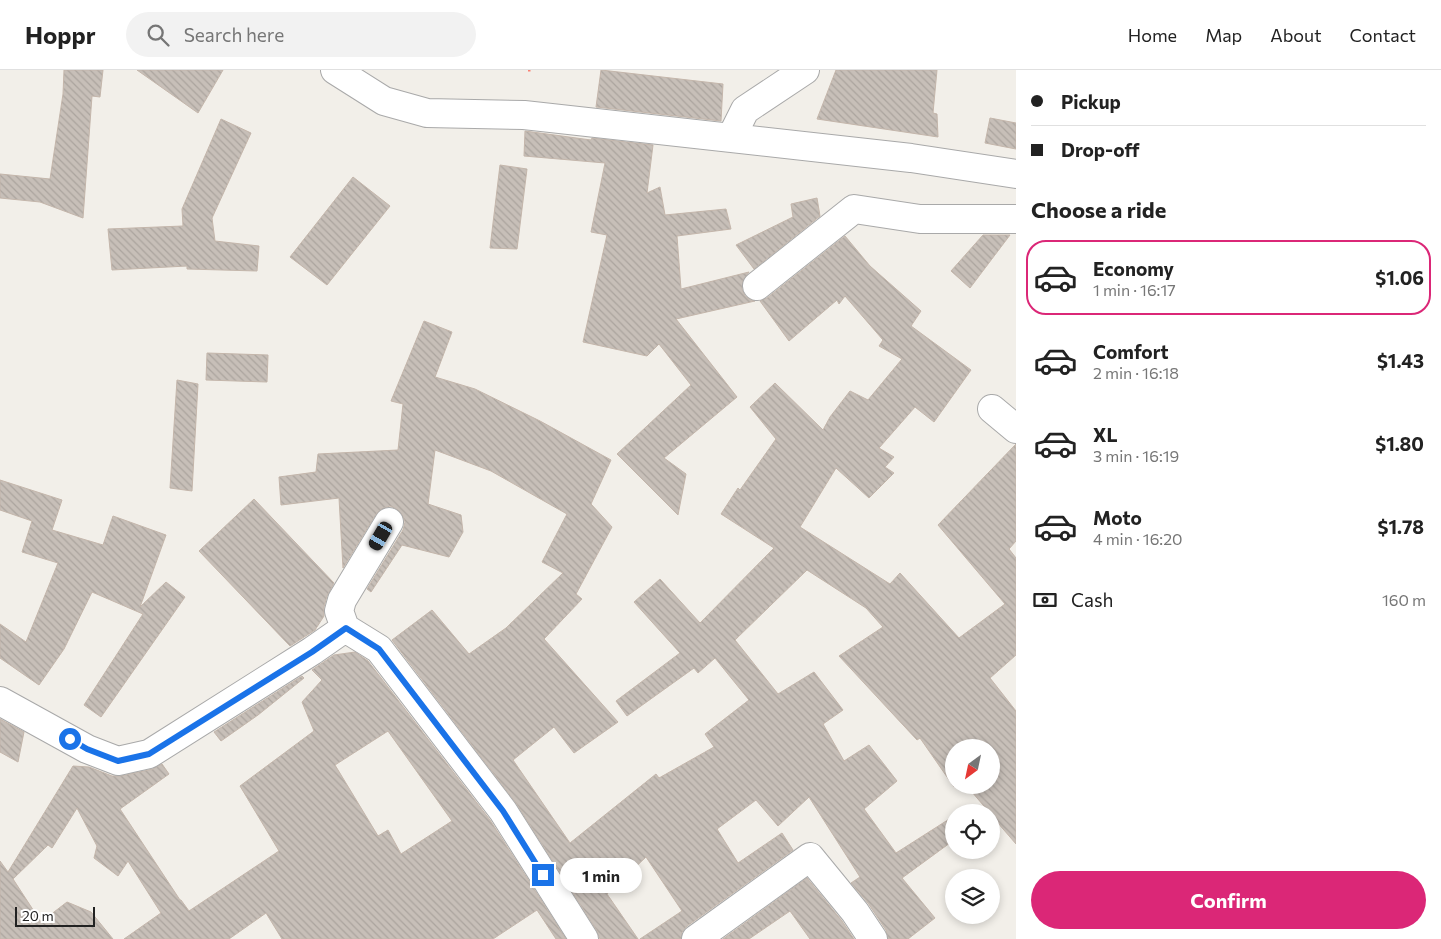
<!DOCTYPE html>
<meta charset="utf-8">
<style>
:root{--surface:#fff;--page:#f2f2f2;--text:#222;--muted:#767676;--line:#e0e0e0;--accent:#db2777}
body{margin:0;font-family:Commissioner,sans-serif;background:var(--page);color:var(--text);height:100vh;display:flex;flex-direction:column;font-size:19px;white-space:nowrap}
*{box-sizing:border-box;margin:0}
p{font-size:16px;color:var(--muted)}
.icon{flex:none;width:28px;height:28px;fill:none;stroke:currentColor;stroke-width:2;stroke-linecap:round;stroke-linejoin:round}
.map{position:relative;flex:1;overflow:hidden}
.details{display:flex;flex-direction:column;background:var(--surface);width:425px}
.details>*{flex:none}
.top-card{display:grid;align-content:center;height:110px;padding:0 15px;background:var(--surface)}
.needle{width:32px;rotate:213deg}
.tools{position:absolute;left:945px;top:669px;display:grid;gap:10px}
.tools a{display:grid;place-items:center;width:55px;height:55px;border-radius:50%;background:var(--surface);box-shadow:0 2px 8px #0003;font-size:25px}
.scale{position:absolute;left:15px;bottom:12px;width:80px;box-sizing:border-box;padding-left:5px;border:2px solid #222;border-top:0;font-size:14px;line-height:18px;white-space:nowrap;color:#222;-webkit-text-stroke:4px #fff;paint-order:stroke}
.end{position:absolute;width:22px;height:22px;margin:-11px;border:6px solid #1a73e8;background:#fff;box-shadow:0 0 0 2px #fff}
.from{border-radius:50%}
.bubble{position:absolute;height:35px;border-radius:18px;background:var(--surface);box-shadow:0 2px 8px #0003;font-size:16px;font-weight:700;line-height:35px;text-align:center}
.car{position:absolute;width:15px;height:30px;margin:-15px -8px;border-radius:6px;box-shadow:0 0 4px 1px #0007;background:linear-gradient(#222 24%,#8ab4d8 0 40%,#222 0 76%,#8ab4d8 0 86%,#222 0)}
.top-card b{display:flex;align-items:center;gap:18px;height:48px;font-size:19px}
.top-card b+b{border-top:1px solid var(--line)}
.top-card i{width:12px;height:12px;background:var(--text)}
ul{padding:0;list-style:none}
li{display:flex;align-items:center;gap:15px;height:75px;margin:0 10px 8px;padding:0 5px;border:2px solid transparent;border-radius:20px}
li div{flex:1}
li b{display:block;font-size:19px}
li em{font-style:normal;font-weight:700}
li.selected{border-color:var(--accent)}
li>.icon{width:45px;height:45px;stroke-width:1.5}
h2{padding:0 15px;font-size:22px;line-height:60px}
.pay{display:flex;align-items:center;gap:12px;height:55px;padding:0 15px;font-size:19px}
.pay p{margin-inline-start:auto}
.primary-button{display:flex;gap:10px;margin-top:auto;padding:10px 15px}
.primary-button a{flex:1;height:58px;border-radius:30px;background:var(--accent);color:#fff;font-size:20px;font-weight:700;line-height:58px;text-align:center}
header{display:flex;align-items:center;gap:30px;box-sizing:border-box;height:70px;padding:0 25px;background:var(--surface);border-bottom:1px solid var(--line)}
header strong{font-size:24px}
nav{display:flex;gap:28px;margin-inline-start:auto;font-size:18px}
.search{width:350px;height:45px;background:var(--page);display:flex;align-items:center;gap:12px;box-sizing:border-box;padding:0 18px;border-radius:28px;color:var(--muted);font-size:19px}
main{display:flex;flex:1;min-height:0}
.map>svg:first-child{display:block}
.building{fill:url(#building-back-hatch);stroke:#c4b6ab;fill-rule:evenodd}
.lines{fill:none;stroke-linecap:round;stroke-linejoin:round}
.minor-casing{stroke:#a9a9a9;stroke-width:30}
.path{stroke:#fa8072;stroke-width:3;stroke-dasharray:2.5 2.5;stroke-linecap:butt}
.minor{stroke:#fff;stroke-width:28}
.route{stroke:#1a73e8;stroke-width:6}
</style>
<header>
<strong>Hoppr</strong>
<div class="search"><svg class="icon" aria-label="search" viewBox="0 0 24 24"><circle cx="10" cy="10" r="6"/><path d="M15 15l6 6"/></svg>Search here</div>
<nav><a>Home</a><a>Map</a><a>About</a><a>Contact</a></nav>
</header>
<main>
<div class="map">
<svg width="1016" height="869" viewBox="0 0 1016 869">
<defs>
<pattern id="building-back-hatch" width="6" height="6" patternUnits="userSpaceOnUse" patternTransform="scale(1.25)"><rect width="6" height="6" fill="#c7bfb8"/><path d="M-1 5l2 2M0 0l6 6M5-1l2 2" fill="none" stroke="#aba49e"/></pattern>
</defs>
<rect width="100%" height="100%" fill="#f2efe9"/>
<path class="building" d="M64,0H103L100,27L92,26L83,148L40,132L0,128V104L50,109L63,24Z
M137,0H223L198,43Z
M601,0L723,14L721,51L596,37Z
M836,0H937L933,43L937,44L938,67L817,49Z
M990,48L1016,53V79L985,73Z
M221,49L251,63L212,148L215,171L259,176L257,201L187,199V196L112,200L108,159L183,156L182,139Z
M525,61L591,70L592,68L653,75L647,123L660,117L665,145L726,139L731,159L677,166L681,219L749,202L743,210L742,219L745,226L751,230L755,231L676,249L737,327L664,388L686,404L678,445L617,384L691,315L659,274L647,286L583,272L607,165L591,162L605,93L524,86Z
M500,95L527,99L517,179L490,178Z
M353,107L390,136L327,215L290,187Z
M817,128L820,146L754,199L736,175L793,147L791,134Z
M983,165H1010L970,218L951,201Z
M845,166L870,196L921,241L911,256L971,300L934,352L915,337L879,378L894,387L885,397L894,403L869,428L836,398L800,457L890,514L900,503L959,568L1005,534L938,455L1016,374V471L1009,479L1016,488V585L990,608L1016,641V774L991,745V742H989L966,715H991V678H954V717L920,668L917,670L839,586L883,557L866,538L807,500L735,570L778,624L814,602L843,640L823,654L844,691L869,675L897,711L864,739L896,783L954,746V770L902,808L935,848L908,869H888L886,860L868,833L851,813L860,807L809,727L778,756L756,730L717,759L738,793L782,763L793,780L687,856L682,862L681,869H640L682,841L646,787L607,824L638,869H600L597,861L516,733L392,570L432,540L469,584L506,558L563,503L542,492L567,444L491,401L435,380L428,434L461,445L463,462L449,487L402,475L371,522L367,519L403,460L405,452L402,444L397,439L390,436L381,439L376,444L343,498L339,428L281,435L279,407L316,402L318,384L398,380L403,334L391,331L424,251L452,262L435,307L475,319L540,351L611,390L591,434L612,457L576,524L582,529L544,569L618,652L574,683L554,657L513,690L570,773L656,704L659,708L714,677L705,664L749,630L715,588L698,603L694,598L627,646L616,631L680,583L634,532L660,509L700,553L774,478L721,444L738,418L740,420L776,369L750,337L775,313L823,360L830,347L850,321L868,330L902,289L879,276L883,270L845,226L839,234L837,230L789,271L760,231L767,228Z
M207,283L268,285L267,312L206,310Z
M177,310L198,314L192,421L170,418Z
M0,410L62,430L52,460L103,475L113,446L166,465L140,537L166,512L185,527L101,647L84,635L143,544L92,522L64,579L39,615L0,588V554L26,572L58,493L22,482L32,451L0,440Z
M254,429L334,513L327,526L324,537V546L315,560L290,576L199,481Z
M355,582L368,591L490,750L566,869H556L537,840L493,869H282L266,843L229,869H124L161,843L128,791L118,806L94,788L97,776L77,738L52,778L48,775L13,809L41,852L67,832L91,842L113,869H0V791L8,802L73,696L89,697L112,706H121L153,699L162,694L169,704L120,739L180,830H181L189,841L279,781L240,716L314,661L302,632L322,610L312,600L334,585ZM388,661L452,751L401,784L388,760L378,766L335,695Z
M302,606L304,608L258,645L221,671L214,662Z
M0,649L24,662L18,692L0,682Z
M807,808L842,851L854,869H810L790,841L749,869H723Z"/>
<g class="lines">
<defs>
<path id="minor" d="M335,0L384,31L427,43L524,45L911,88L1016,104
M731,68L745,40L805,0
M757,216L854,139L920,149H1016
M992,339L1016,359
M345,558L339,541L342,530L389,452
M0,631L87,679L118,691L149,684L312,581L345,558L379,579L503,741L584,869
M696,869L810,787L855,842L873,869"/>
</defs>
<use href="#minor" class="minor-casing"/>
<path class="path" d="M528,0H532"/>
<use href="#minor" class="minor"/>
</g>
<g class="lines">
<path class="route" d="M70,669L87,679L118,691L149,684L312,582L346,558L379,579L503,741L543,805"/>
</g>
</svg>
<div class="tools">
<a><svg class="needle" viewBox="-14 -14 28 28"><path d="M0-13l5 13h-10z" fill="#e53935"/><path d="M0 13l5-13h-10z" fill="#767676"/></svg></a>
<a><svg class="icon" aria-label="locate" viewBox="0 0 24 24"><circle cx="12" cy="12" r="6"/><path d="M12 2v4M12 18v4M2 12h4M18 12h4"/></svg></a>
<a><svg class="icon" aria-label="layers" viewBox="0 0 24 24"><path d="M12 4l9 5-9 5-9-5zM3 14l9 5 9-5"/></svg></a>
</div>
<div class="scale">20 m</div>
<i class="end from" style="left:70px;top:669px"></i>
<i class="end" style="left:543px;top:805px"></i>
<div class="bubble" style="left:560px;top:788px;width:82px">1 min</div>
<i class="car" style="left:381px;top:466px;rotate:210deg"></i>
</div>
<section class="details">
<div class="top-card">
<b><i class="from"></i>Pickup</b>
<b><i></i>Drop-off</b>
</div>
<h2>Choose a ride</h2>
<ul>
<li class="selected"><svg class="icon" aria-label="car" viewBox="0 0 24 24"><path d="M5 17H2v-5l4-1 3-4h7l3 4 3 1v5h-3M9 17h6M6 11h13"/><circle cx="7" cy="17" r="2"/><circle cx="17" cy="17" r="2"/></svg><div><b>Economy</b><p>1 min · 16:17</p></div><em>$1.06</em></li>
<li><svg class="icon" aria-label="car" viewBox="0 0 24 24"><path d="M5 17H2v-5l4-1 3-4h7l3 4 3 1v5h-3M9 17h6M6 11h13"/><circle cx="7" cy="17" r="2"/><circle cx="17" cy="17" r="2"/></svg><div><b>Comfort</b><p>2 min · 16:18</p></div><em>$1.43</em></li>
<li><svg class="icon" aria-label="car" viewBox="0 0 24 24"><path d="M5 17H2v-5l4-1 3-4h7l3 4 3 1v5h-3M9 17h6M6 11h13"/><circle cx="7" cy="17" r="2"/><circle cx="17" cy="17" r="2"/></svg><div><b>XL</b><p>3 min · 16:19</p></div><em>$1.80</em></li>
<li><svg class="icon" aria-label="car" viewBox="0 0 24 24"><path d="M5 17H2v-5l4-1 3-4h7l3 4 3 1v5h-3M9 17h6M6 11h13"/><circle cx="7" cy="17" r="2"/><circle cx="17" cy="17" r="2"/></svg><div><b>Moto</b><p>4 min · 16:20</p></div><em>$1.78</em></li>
</ul>
<div class="pay"><svg class="icon" aria-label="cash" viewBox="0 0 24 24"><path d="M3 7h18v10H3z"/><circle cx="12" cy="12" r="2"/></svg>Cash<p>160 m</p></div>
<div class="primary-button"><a>Confirm</a></div>
</section>
</main>
